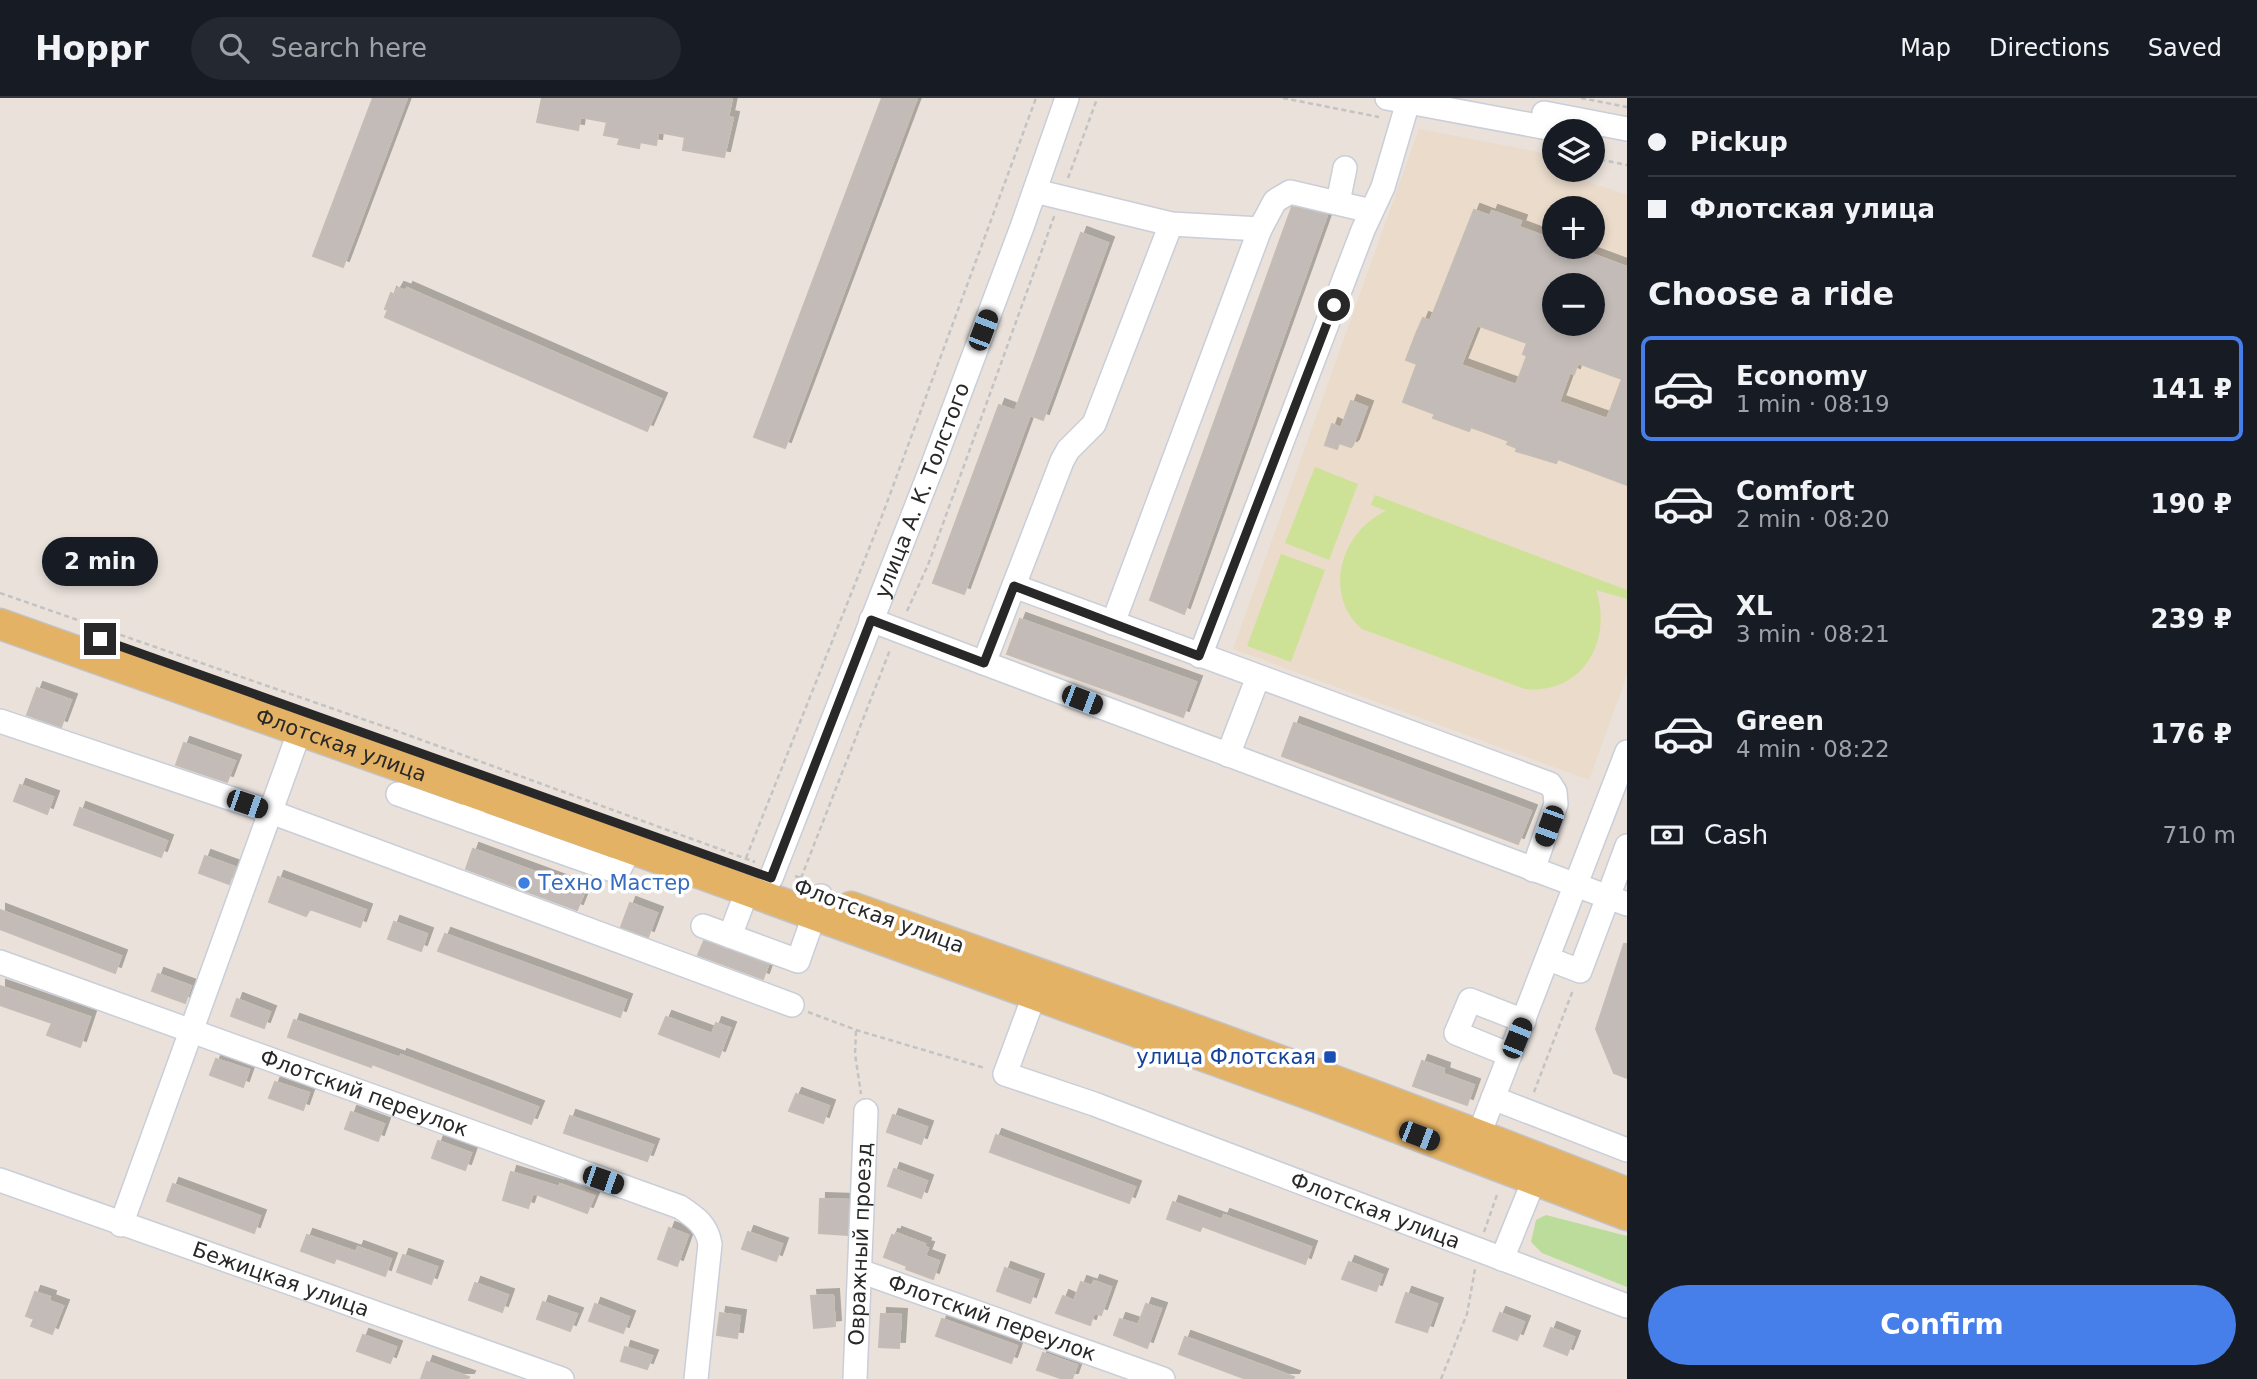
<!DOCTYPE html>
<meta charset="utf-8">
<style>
:root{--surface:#171b24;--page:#242831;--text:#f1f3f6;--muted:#9ea1a6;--line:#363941;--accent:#477fea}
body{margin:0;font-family:"DejaVu Sans",sans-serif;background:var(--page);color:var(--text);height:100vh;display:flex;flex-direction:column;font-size:26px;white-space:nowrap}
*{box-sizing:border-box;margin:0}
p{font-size:23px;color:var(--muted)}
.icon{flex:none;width:38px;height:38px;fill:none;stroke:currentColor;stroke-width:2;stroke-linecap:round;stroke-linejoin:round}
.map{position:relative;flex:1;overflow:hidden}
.drawer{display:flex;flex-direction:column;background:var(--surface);width:630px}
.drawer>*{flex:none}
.guide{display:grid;align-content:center;height:154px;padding:0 21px;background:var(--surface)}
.buttons{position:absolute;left:1542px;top:21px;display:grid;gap:14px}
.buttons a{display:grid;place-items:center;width:63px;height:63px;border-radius:50%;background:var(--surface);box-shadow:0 4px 10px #0003;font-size:35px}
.end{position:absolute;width:32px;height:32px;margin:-16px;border:9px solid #282828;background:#fff;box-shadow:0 0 0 4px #fff}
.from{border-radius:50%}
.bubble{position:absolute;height:49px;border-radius:24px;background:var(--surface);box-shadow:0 4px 10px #0003;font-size:23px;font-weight:800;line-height:49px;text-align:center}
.car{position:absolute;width:21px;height:42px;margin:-21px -10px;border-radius:9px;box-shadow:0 0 5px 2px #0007;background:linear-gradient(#222 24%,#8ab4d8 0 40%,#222 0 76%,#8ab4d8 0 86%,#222 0)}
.guide b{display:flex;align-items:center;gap:24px;height:66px;font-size:26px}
.guide b+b{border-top:2px solid var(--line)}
.guide i{width:18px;height:18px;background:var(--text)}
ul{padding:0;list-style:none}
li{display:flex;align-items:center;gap:21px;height:105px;margin:0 14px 10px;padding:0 7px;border:4px solid transparent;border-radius:10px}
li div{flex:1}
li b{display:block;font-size:26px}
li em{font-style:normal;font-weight:800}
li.current{border-color:var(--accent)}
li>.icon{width:63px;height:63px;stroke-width:1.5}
h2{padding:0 21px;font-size:32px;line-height:84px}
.pay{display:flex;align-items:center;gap:18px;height:77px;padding:0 21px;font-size:26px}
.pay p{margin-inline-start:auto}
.button{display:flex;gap:14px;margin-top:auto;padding:14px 21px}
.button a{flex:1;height:80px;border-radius:42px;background:var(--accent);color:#fff;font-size:28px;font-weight:800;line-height:80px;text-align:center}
header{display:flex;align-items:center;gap:42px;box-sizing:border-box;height:98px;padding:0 35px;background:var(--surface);border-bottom:2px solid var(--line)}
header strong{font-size:33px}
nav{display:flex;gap:38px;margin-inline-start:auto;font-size:24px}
.search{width:490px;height:63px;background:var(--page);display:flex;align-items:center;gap:18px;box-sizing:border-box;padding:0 24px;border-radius:38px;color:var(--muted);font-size:26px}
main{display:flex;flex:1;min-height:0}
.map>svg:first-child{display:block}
.education{fill:#eadbcb;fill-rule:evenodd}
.green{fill:#bbdc9b}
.pitch{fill:#cee297}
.building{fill:#c2bbb7;stroke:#c4bcb5;stroke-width:2;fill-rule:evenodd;filter:url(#shadow)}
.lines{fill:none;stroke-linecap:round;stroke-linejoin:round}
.minor-casing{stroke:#c9ced9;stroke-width:26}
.major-casing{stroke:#c3c3c3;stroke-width:33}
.path{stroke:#c3c3c3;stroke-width:2.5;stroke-dasharray:5 3.5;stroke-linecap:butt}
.minor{stroke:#fff;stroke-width:23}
.major{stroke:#e4b265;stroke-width:30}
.route{stroke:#282828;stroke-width:9}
.shop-dot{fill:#3f7fe0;stroke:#fff;stroke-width:2.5}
.transit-dot{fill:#1a4fb4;stroke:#fff;stroke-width:2.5}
.labels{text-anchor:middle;stroke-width:7;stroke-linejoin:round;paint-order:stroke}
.street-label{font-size:21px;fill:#282828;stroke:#fff}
.shop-label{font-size:21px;fill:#366cbe;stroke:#fff;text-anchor:start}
.transit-label{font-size:21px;fill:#164399;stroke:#fff;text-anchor:end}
</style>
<header>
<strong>Hoppr</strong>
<div class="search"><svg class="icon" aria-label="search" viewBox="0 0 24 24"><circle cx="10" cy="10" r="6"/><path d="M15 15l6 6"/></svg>Search here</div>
<nav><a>Map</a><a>Directions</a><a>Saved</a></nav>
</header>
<main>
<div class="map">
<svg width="1627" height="1281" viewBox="0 0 1627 1281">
<defs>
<filter id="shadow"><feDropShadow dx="6" dy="-6" stdDeviation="0" flood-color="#0004"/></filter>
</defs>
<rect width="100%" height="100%" fill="#e9e1da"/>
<path class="education" d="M1419,31L1554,57V72H1586L1585,83L1627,97V577L1589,682L1233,551ZM1554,110H1592V149H1554ZM1554,187H1592V226H1554Z"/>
<path class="green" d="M1546,1117L1627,1138V1189L1542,1155L1531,1144L1536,1122Z"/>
<path class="pitch" d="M1315,369L1358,386L1329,462L1285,445Z
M1375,397L1627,492V501L1596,492C1613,542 1583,597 1525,591L1362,531C1322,497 1341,433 1386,413L1371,407Z
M1281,456L1325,472L1291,564L1247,548Z"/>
<path class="building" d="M373,0H407L343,169L313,158Z
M542,0H732L728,19L733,20L724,59L683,52L685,39L658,34L656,47L640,44L639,50L618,46L620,40L604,37L607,24L580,19L578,32L537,24Z
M882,0H917L785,350L754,339Z
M1292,109L1327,117L1184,516L1150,502Z
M1474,112L1490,118L1492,113L1521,123L1519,129L1554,142V149H1573L1627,169V387L1558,361L1556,365L1516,353L1517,350L1507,346L1509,343L1471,329L1469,333L1433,320L1435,316L1403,304L1417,266L1406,262L1416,236L1423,220L1430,223ZM1554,187H1592V226H1554ZM1477,227L1527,245L1523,256L1527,258L1516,287L1461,267ZM1578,265L1622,281L1607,321L1559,304L1570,274L1574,276Z
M1081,135L1108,145L1043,322L1030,317L964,496L933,485L999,307L1015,313Z
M398,190L406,193L407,190L661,301L647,333L385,219L388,212L385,211L391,195L394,197Z
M1351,303L1367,309L1353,347L1351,349L1339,345L1337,351L1325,347L1332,326L1341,330Z
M1020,521L1196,584L1183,619L1007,556Z
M37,590L71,602L61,629L27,617Z
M1294,625L1531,713L1518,746L1282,658Z
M184,645L235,663L227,684L176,667Z
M20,687L53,699L47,716L14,703Z
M80,710L167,743L161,759L74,727Z
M473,751L585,792L577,812L466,771Z
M205,758L235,769L229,786L199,775Z
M278,779L366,812L360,829L310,811L306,818L269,804Z
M630,805L657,815L648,839L621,829Z
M0,812L121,858L115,875L0,831Z
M394,824L427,836L421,853L388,841Z
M445,836L626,902L620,919L438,853Z
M704,843L768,867L763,881L698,857Z
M1624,846H1627V980L1614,975L1596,931Z
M158,876L191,888L185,905L152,893Z
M0,888L90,919L80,949L47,937L52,925L0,907Z
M237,901L270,914L264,930L231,918Z
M666,919L712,936L716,925L730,930L719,959L659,936Z
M294,922L400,960L401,957L538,1009L531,1026L372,966L371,969L288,939Z
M216,961L249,972L243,989L210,977Z
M1422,963L1444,971L1443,976L1474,987L1467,1007L1413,988Z
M275,984L309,995L303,1012L269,1000Z
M796,996L829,1008L823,1025L789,1013Z
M351,1014L384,1026L378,1043L345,1031Z
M893,1017L927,1029L921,1046L887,1034Z
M570,1018L653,1047L647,1063L564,1035Z
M996,1037L1135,1089L1129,1105L990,1054Z
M438,1043L471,1055L465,1072L432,1060Z
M894,1071L927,1083L921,1100L888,1088Z
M511,1074L559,1089L560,1086L594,1098L587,1115L533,1095L528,1110L503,1102Z
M173,1086L260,1118L254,1135L167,1103Z
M820,1101L848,1102L847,1137L819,1135Z
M1173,1104L1222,1122L1224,1117L1311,1149L1305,1166L1202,1128L1200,1133L1167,1121Z
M669,1130L688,1137L677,1168L658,1161Z
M748,1134L782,1146L776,1163L742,1151Z
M896,1135L925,1146L924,1149L928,1150L925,1158L939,1163L933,1181L906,1171L907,1168L884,1159L892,1137L895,1138Z
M307,1137L356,1154L358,1149L391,1161L385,1178L336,1160L334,1165L301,1153Z
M403,1157L437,1169L431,1186L397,1174Z
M1349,1164L1382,1177L1376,1193L1342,1181Z
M1005,1170L1038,1182L1030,1205L997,1193Z
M1094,1183L1111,1189L1101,1217L1094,1215L1090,1227L1056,1215L1063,1198L1074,1203L1081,1184L1092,1188Z
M475,1185L508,1197L502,1214L469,1202Z
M35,1194L50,1199L49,1203L63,1208L52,1236L31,1228L34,1221L26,1218Z
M1406,1195L1437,1206L1427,1234L1396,1224Z
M833,1197L835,1228L814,1230L811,1198Z
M543,1204L577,1216L570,1233L537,1221Z
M595,1206L629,1219L623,1235L589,1223Z
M1146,1206L1161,1211L1147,1250L1114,1237L1120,1221L1138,1227Z
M720,1215L740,1218L737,1240L717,1237Z
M1500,1215L1524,1224L1517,1242L1493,1233Z
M881,1216L901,1217L899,1250L879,1249Z
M942,1221L1017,1248L1011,1265L936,1238Z
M1551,1230L1574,1239L1567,1257L1544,1248Z
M363,1237L396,1249L390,1265L357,1253Z
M1185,1239L1294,1279L1293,1281H1246L1179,1256Z
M625,1249L652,1258L647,1271L621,1263Z
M1043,1255L1077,1267L1072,1281H1063L1037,1272Z
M427,1264L469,1279L468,1281H421Z"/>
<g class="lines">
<defs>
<g id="minor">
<path d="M1387,0L1564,33"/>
<path d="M1544,15L1627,31"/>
<path d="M1035,93L1171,126L1260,131"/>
<path d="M1338,104L1345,70"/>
<path d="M1014,488L1550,686L1555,694L1556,706L1533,772"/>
<path d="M871,522L984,565L1062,363L1068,352L1094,326L1171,126"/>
<path d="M1113,525L1260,131L1275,103L1290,94L1371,113"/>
<path d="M1200,558L1363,132L1383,89L1408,4"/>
<path d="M984,565L1608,799L1627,748"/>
<path d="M0,623L271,714L792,907"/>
<path d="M1228,657L1258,579"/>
<path d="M398,696L471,722L474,709"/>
<path d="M471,722L618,774L630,750"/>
<path id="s1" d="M771,780L935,361L1022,129L1067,0"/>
<path d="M703,828L798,863L821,798"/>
<path d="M730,838L747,793"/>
<path d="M1549,861L1580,873L1608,799L1627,806"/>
<path id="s2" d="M0,864L680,1109C695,1119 707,1127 710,1146L696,1281"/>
<path id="s3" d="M1034,898L1005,976L1094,1006L1627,1208"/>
<path d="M1510,957L1456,935L1470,902L1524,923"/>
<path d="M1493,1000L1627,1052"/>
<path d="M1473,1052L1627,654"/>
<path id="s4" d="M0,1082L562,1281"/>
<path d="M121,1127L300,632"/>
<path d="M1502,1161L1534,1082"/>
<path id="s5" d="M860,1173L1163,1281"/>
<path id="s6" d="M855,1281L866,1013"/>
</g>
<g id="major">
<path id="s7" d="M0,526L630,750L1317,999L1627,1117"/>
<path d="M851,809C1111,901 1371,993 1627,1095"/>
</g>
</defs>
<use href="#minor" class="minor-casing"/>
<use href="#major" class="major-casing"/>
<path class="path" d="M1283,0L1379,19
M1581,0L1627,9
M1592,60L1627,67
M1068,80L1097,1
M0,495L397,633L755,764
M907,513L928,467L1055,116
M746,760L882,418L1036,0
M795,778L808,782
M801,780L890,552
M808,914L856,932L985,970
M856,933L855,956L861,996
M1534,994L1573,892
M1484,1134L1498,1094
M1441,1281L1467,1216L1475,1171"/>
<use href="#minor" class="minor"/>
<use href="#major" class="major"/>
</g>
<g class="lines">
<path class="route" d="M100,541L771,780L871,522L984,565L1014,488L1199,558L1334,207"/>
</g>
<circle class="shop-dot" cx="524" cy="785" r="7"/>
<rect class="transit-dot" x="1323" y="952" width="14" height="14" rx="3.5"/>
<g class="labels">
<g class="street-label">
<text dy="7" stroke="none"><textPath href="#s1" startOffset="416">улица А. К. Толстого</textPath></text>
<text dy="7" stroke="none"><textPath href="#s7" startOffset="362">Флотская улица</textPath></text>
<text transform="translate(879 818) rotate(20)" y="7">Флотская улица</text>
<text dy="7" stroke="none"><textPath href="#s2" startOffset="387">Флотский переулок</textPath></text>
<text dy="7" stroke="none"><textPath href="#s3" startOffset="478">Флотская улица</textPath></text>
<text dy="7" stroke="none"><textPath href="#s6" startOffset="135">Овражный проезд</textPath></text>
<text dy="7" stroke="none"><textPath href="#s4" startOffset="298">Бежицкая улица</textPath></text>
<text dy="7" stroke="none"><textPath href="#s5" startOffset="140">Флотский переулок</textPath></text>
</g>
<g class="shop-label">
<text x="538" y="792">Техно Мастер</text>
</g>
<g class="transit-label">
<text x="1316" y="966">улица Флотская</text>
</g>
</g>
</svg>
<div class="buttons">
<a><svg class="icon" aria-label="layers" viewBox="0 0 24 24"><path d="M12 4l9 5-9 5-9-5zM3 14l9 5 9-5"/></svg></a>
<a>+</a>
<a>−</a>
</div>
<i class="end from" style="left:1334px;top:207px"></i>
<i class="end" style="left:100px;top:541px"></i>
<div class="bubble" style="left:42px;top:439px;width:116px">2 min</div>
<i class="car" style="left:983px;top:232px;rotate:21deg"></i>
<i class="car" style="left:1082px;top:602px;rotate:111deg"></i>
<i class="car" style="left:247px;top:706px;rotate:109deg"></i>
<i class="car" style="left:1549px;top:728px;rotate:200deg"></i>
<i class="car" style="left:1517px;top:940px;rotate:22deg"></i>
<i class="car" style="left:1419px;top:1038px;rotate:111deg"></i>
<i class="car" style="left:603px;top:1082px;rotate:109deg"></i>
</div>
<section class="drawer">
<div class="guide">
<b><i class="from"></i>Pickup</b>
<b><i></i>Флотская улица</b>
</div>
<h2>Choose a ride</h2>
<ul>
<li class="current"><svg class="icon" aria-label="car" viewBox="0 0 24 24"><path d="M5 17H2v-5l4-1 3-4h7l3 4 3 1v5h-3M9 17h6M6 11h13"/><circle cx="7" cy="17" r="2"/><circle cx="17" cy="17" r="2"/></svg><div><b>Economy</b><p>1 min · 08:19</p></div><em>141 ₽</em></li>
<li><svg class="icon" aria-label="car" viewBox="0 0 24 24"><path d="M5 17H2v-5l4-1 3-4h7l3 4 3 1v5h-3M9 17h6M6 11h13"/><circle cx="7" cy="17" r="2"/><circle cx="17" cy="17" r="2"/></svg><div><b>Comfort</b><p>2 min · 08:20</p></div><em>190 ₽</em></li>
<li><svg class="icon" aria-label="car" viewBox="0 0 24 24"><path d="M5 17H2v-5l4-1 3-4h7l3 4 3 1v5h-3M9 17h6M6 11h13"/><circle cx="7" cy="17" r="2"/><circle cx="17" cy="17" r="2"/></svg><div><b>XL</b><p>3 min · 08:21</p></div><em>239 ₽</em></li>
<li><svg class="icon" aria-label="car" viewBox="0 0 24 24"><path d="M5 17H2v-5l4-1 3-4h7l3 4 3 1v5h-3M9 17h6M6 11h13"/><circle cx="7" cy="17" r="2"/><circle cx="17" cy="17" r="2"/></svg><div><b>Green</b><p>4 min · 08:22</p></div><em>176 ₽</em></li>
</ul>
<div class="pay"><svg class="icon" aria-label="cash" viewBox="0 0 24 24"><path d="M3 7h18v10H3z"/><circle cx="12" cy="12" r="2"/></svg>Cash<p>710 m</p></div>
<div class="button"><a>Confirm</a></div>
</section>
</main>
